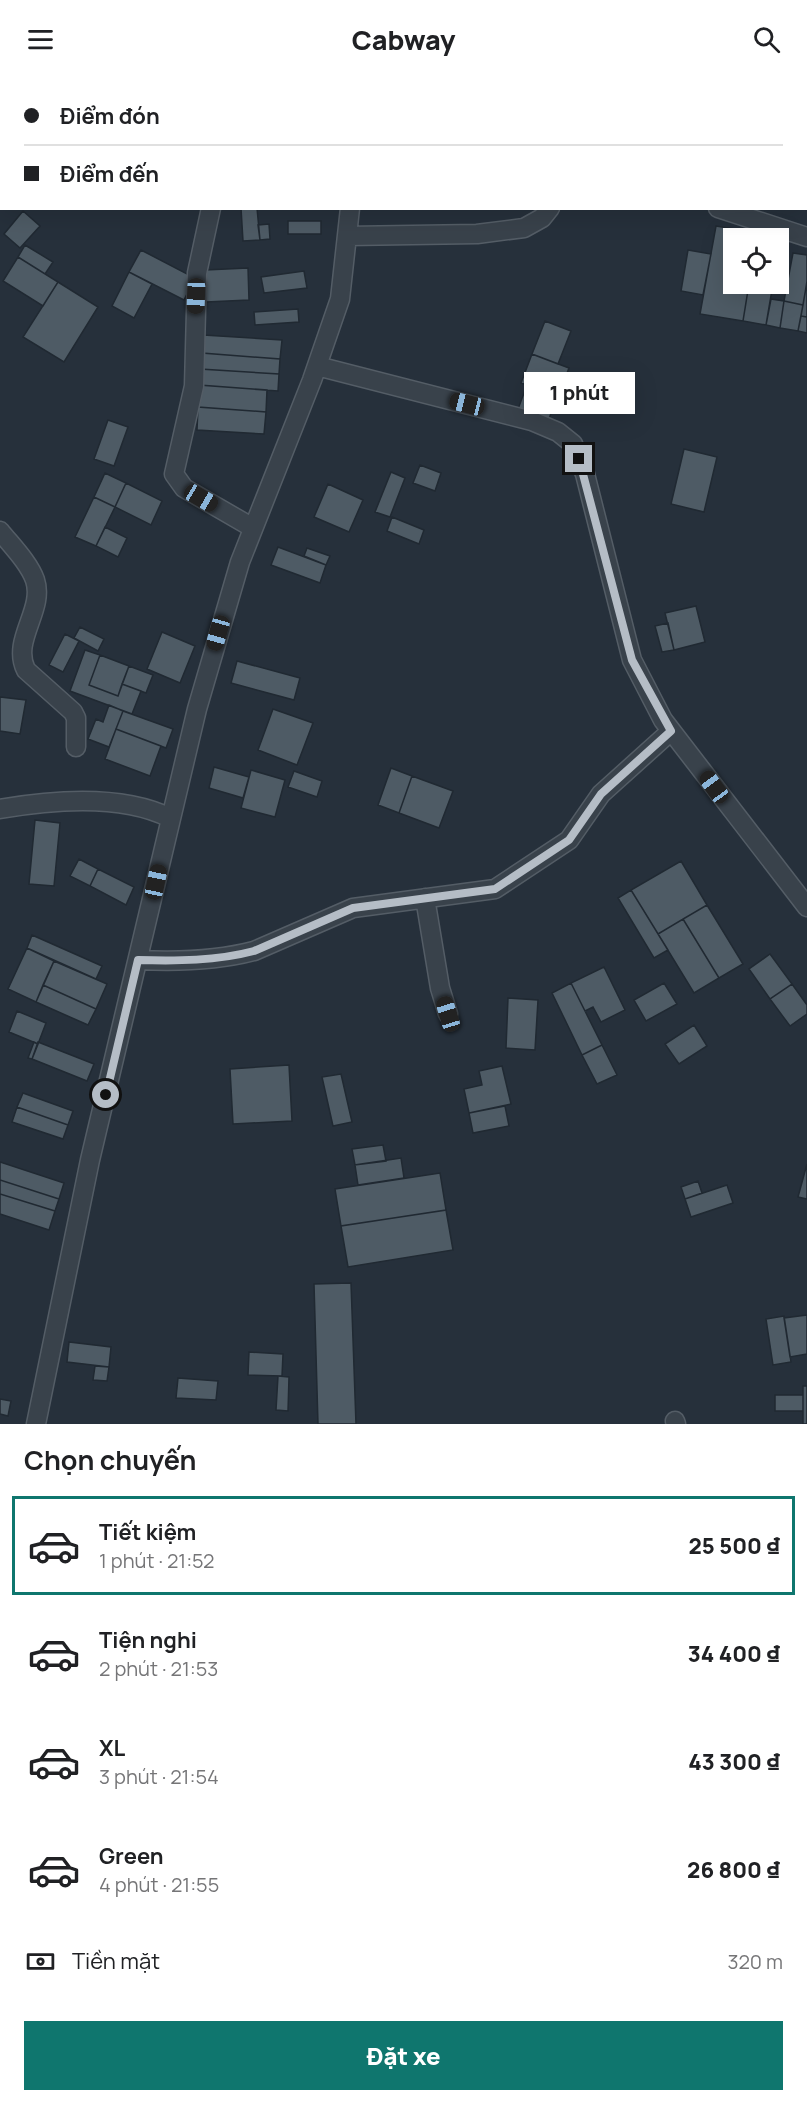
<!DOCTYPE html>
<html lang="vi">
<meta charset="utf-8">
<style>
:root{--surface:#fff;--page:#f2f2f2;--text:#202124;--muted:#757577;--line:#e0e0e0;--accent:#0f766e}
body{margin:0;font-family:Manrope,sans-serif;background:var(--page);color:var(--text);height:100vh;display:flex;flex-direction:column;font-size:22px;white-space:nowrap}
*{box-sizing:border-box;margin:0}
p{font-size:20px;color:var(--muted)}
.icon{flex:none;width:33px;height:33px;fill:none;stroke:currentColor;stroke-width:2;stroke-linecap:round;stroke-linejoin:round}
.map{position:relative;height:1346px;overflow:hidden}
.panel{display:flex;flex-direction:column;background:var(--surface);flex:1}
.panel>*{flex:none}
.guide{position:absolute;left:0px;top:0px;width:807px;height:132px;box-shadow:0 6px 24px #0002;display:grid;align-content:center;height:132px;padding:0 24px;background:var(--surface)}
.buttons{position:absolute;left:723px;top:150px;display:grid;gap:12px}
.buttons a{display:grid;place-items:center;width:66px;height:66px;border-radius:0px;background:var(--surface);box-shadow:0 6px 24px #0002;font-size:30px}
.end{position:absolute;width:27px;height:27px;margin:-14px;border:8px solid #b5bdc6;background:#111;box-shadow:0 0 0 3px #111}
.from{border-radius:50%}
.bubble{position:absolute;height:42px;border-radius:0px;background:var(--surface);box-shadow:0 6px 24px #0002;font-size:20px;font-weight:800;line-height:42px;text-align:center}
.car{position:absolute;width:18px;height:36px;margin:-18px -9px;border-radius:8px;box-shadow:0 0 4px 2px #0007;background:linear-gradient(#222 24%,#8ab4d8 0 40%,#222 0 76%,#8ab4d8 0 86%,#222 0)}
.guide b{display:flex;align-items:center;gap:21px;height:57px;font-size:22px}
.guide b+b{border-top:2px solid var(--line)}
.guide i{width:15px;height:15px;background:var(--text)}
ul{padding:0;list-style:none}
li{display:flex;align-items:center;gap:18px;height:99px;margin:0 12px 9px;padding:0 12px;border:3px solid transparent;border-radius:0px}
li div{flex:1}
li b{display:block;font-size:22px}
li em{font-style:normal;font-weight:800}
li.current{border-color:var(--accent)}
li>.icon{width:54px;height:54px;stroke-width:1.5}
h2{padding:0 24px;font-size:27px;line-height:72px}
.pay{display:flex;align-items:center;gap:15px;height:66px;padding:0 24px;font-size:22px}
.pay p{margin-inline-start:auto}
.button{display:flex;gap:12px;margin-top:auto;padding:12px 24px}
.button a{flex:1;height:69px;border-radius:0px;background:var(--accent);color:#fff;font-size:24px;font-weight:800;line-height:69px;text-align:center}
header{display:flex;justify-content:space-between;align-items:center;height:78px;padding:0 24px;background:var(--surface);font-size:27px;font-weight:800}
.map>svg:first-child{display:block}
.building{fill:#4e5b65;stroke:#202932;stroke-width:1.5}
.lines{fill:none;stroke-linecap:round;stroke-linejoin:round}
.minor-casing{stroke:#545d66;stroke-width:21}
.minor{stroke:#39424b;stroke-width:18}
.route{stroke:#b5bdc6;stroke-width:8}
</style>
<header><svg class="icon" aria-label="menu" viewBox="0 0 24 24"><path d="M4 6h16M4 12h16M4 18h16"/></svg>Cabway<svg class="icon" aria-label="search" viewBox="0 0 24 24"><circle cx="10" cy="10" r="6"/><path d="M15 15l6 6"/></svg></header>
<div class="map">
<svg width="807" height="1346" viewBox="0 0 807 1346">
<rect width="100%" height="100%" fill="#26303b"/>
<path class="building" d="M807,55V102L806,101Z
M241,130H257L260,162L243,163Z
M23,133L40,148L20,170L4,156Z
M288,143H321V156H288Z
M269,146L270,161L260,162L258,147Z
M716,148L758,155L757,160H734V206H749L743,243L700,236Z
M25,167L53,184L45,196L18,179Z
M141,172L195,200L184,222L129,194Z
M688,172L711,176L703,217L681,213Z
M793,175L807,177V203L803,227L784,223Z
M18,179L58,204L43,228L3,203Z
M248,190L249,222L206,224L205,192Z
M304,193L307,210L264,215L261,199Z
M129,194L152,206L134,240L112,228Z
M58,204L98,229L64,284L23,259Z
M807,204V239L801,238Z
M749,206H773L766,247L743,243Z
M771,221L784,223L780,250L766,247Z
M784,223L803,227L798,253L780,250Z
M298,231L299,244L255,247L254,234Z
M801,238L807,239V255L798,253Z
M545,243L571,253L558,286L532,276Z
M203,257L282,262L280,281L202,275Z
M202,275L280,281L279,296L200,291Z
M532,276L569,290L548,343L518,331L527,307L521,305Z
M200,291L279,296L278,313L199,307Z
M199,307L267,312L266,334L198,329Z
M198,329L266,334L264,356L197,352Z
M108,342L128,349L114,388L94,381Z
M684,371L717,379L704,434L671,426Z
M420,387L441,395L435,413L413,405Z
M391,394L405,400L390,439L375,434Z
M105,395L126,405L115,429L94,419Z
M126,405L162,423L151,447L115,429Z
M328,406L363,422L349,454L314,439Z
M94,419L115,429L96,468L75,459Z
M392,439L424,452L419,466L387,453Z
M105,449L127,460L118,479L96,468Z
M278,469L326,487L320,505L271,487Z
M307,470L330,478L326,487L304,478Z
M696,528L705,564L674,572L665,535Z
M668,545L674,572L662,574L655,548Z
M80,549L104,561L98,573L74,560Z
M162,554L195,568L180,605L147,591Z
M65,556L79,563L63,594L49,587Z
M85,572L100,577L89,607L118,618L122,606L141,613L132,636L70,613Z
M100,577L129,588L118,618L89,607Z
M237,583L300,600L294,622L231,605Z
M129,588L153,597L146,615L122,606Z
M0,619L26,622L20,656L0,653Z
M109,627L123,633L109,669L88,661L96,641L103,644Z
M273,631L313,645L297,687L258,672Z
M123,633L173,651L166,670L116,651Z
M116,651L161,668L150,698L105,681Z
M214,689L249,699L243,720L209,710Z
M391,690L412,698L399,735L378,727Z
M251,692L285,702L275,739L241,730Z
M294,693L322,703L317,719L288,709Z
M412,698L453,713L439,750L399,735Z
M35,742L60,745L54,808L29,806Z
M79,781L98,791L90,808L70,798Z
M681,783L707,827L658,856L631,812Z
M98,791L134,809L126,827L90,808Z
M631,812L668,872L654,880L618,820Z
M707,827L743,886L719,900L683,841Z
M683,841L719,900L694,915L658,856Z
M32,857L102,888L96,901L27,870Z
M27,870L54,883L36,924L8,911Z
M770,876L792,906L770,921L749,891Z
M54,883L107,906L96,931L43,907Z
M604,889L625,932L601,944L593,929L585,933L571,905Z
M571,905L602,967L582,977L552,915Z
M664,905L677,926L646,943L634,922Z
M792,906L807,927V936L790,948L770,921Z
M43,907L96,931L88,947L36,924Z
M508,920L538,922L535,972L506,970Z
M17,933L46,945L38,966L9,954Z
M694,947L707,968L679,986L665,966Z
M34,964L38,966L32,981L28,980Z
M38,964L94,986L87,1003L32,981Z
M602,967L617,997L597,1006L582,977Z
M289,987L292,1043L233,1046L230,991Z
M502,988L511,1026L469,1035L464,1011L482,1007L479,993Z
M341,996L352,1044L333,1048L322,999Z
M23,1015L73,1033L68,1047L17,1029Z
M505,1028L509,1048L473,1055L469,1035Z
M17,1029L68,1047L63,1061L12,1044Z
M383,1067L386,1083L355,1087L352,1071Z
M401,1080L404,1100L358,1107L355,1087Z
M0,1084L64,1105L59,1121L0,1102Z
M807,1086V1121L798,1119Z
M440,1095L446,1132L341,1148L335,1111Z
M0,1102L59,1121L55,1133L0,1116Z
M698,1103L702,1115L685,1121L681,1109Z
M727,1107L733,1125L691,1139L685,1121Z
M0,1116L55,1133L49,1152L0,1136Z
M446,1132L453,1172L348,1189L341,1148Z
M351,1205L356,1346H318L314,1206Z
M807,1237V1276L790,1279L784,1240Z
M784,1238L791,1284L773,1287L766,1241Z
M69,1264L111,1269L109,1289L67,1284Z
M249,1274L283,1276L282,1298L248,1297Z
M95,1288L109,1289L107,1303L93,1302Z
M278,1298L289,1299L288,1333L276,1332Z
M178,1300L218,1303L216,1322L176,1320Z
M803,1308H807V1346H803Z
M775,1317H803V1333H775Z
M0,1321L11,1323L8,1338L0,1336Z"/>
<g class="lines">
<defs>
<path id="minor" d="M110,0L111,2
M198,0L199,2
M378,2V0
M602,2V0
M211,130L197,195L194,308L174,396L184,410L253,450
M718,130L807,159
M347,158L477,156L524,150L542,140L550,130
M317,288L532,343L558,354L573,366L585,396L632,582L663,642L807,829
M0,453C12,468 29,485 35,502C45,532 11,562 26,592L73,634L76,640V669
M0,731C52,722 122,716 170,740
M425,820L440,910L448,936
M138,882C177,884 216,883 254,873L353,830L495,811L569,762L601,716L671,653
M675,1343L676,1346
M36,1346L90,1082L197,631L240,484L312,302L340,221L350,130"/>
</defs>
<use href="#minor" class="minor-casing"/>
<use href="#minor" class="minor"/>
</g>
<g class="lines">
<path class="route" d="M106,1017L138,882C177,883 216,883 254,873L353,830L495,811L569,762L601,716L671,653L632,582L579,381"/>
</g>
</svg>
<div class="buttons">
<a><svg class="icon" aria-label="locate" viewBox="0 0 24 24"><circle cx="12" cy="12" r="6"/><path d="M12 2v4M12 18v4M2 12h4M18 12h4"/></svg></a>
</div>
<i class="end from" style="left:106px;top:1017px"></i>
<i class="end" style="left:579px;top:381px"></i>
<div class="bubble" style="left:524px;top:294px;width:111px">1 phút</div>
<i class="car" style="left:196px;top:218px;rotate:182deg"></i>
<i class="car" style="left:467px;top:326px;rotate:284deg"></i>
<i class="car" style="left:201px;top:420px;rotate:120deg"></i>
<i class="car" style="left:218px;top:555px;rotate:196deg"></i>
<i class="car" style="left:714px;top:709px;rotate:324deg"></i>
<i class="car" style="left:156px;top:804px;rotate:12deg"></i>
<i class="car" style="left:448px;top:936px;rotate:343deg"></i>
<div class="guide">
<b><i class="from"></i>Điểm đón</b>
<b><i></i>Điểm đến</b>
</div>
</div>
<section class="panel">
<h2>Chọn chuyến</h2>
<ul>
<li class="current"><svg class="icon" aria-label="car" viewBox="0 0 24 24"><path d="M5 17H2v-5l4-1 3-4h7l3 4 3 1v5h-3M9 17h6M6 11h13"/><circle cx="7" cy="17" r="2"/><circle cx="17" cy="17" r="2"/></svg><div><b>Tiết kiệm</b><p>1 phút · 21:52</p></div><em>25 500 ₫</em></li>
<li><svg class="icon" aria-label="car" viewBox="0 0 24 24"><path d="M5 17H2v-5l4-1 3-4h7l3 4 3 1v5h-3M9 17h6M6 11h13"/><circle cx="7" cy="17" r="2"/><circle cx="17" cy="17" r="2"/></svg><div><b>Tiện nghi</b><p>2 phút · 21:53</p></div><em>34 400 ₫</em></li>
<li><svg class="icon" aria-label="car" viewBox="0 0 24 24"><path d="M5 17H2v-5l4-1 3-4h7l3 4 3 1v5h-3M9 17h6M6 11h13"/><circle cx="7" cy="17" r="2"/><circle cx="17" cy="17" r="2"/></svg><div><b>XL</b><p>3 phút · 21:54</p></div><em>43 300 ₫</em></li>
<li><svg class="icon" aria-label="car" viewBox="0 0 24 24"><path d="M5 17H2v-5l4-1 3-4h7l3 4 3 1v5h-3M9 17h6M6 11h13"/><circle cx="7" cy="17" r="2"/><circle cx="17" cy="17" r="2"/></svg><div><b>Green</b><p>4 phút · 21:55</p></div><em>26 800 ₫</em></li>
</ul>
<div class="pay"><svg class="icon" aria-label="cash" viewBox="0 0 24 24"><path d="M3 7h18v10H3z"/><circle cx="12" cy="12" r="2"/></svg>Tiền mặt<p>320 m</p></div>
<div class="button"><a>Đặt xe</a></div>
</section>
